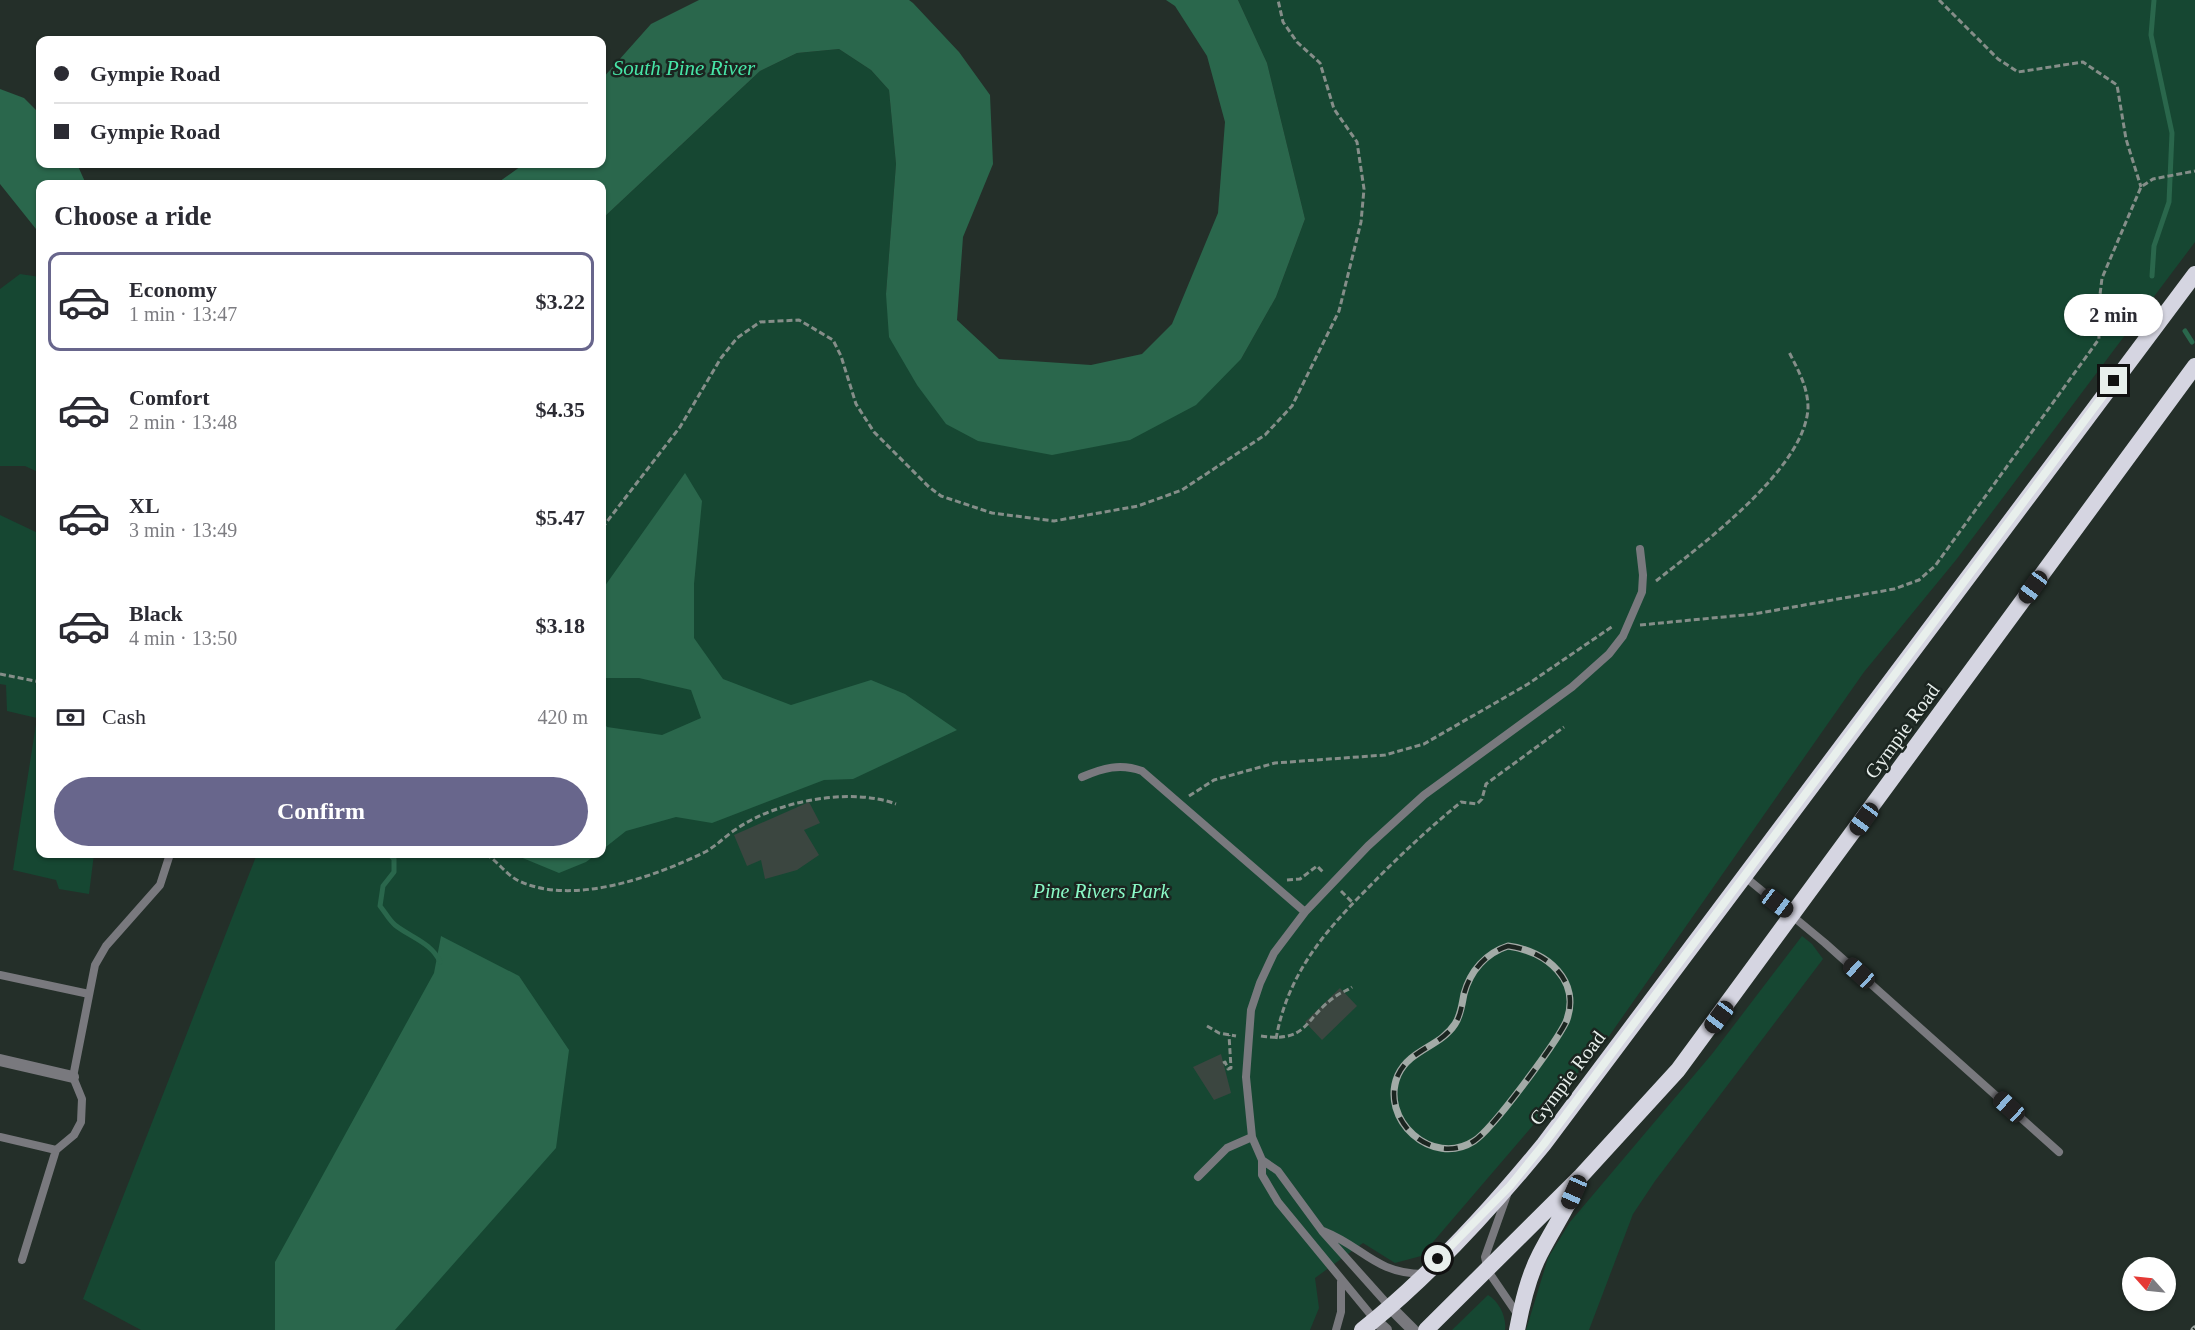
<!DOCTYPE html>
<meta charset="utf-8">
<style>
:root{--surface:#fff;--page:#f7f7f7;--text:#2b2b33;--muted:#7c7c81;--line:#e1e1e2;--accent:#68668c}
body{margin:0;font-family:"Times New Roman",serif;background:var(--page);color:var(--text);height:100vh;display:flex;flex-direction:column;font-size:22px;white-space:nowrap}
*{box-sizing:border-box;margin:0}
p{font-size:20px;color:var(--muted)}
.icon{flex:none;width:33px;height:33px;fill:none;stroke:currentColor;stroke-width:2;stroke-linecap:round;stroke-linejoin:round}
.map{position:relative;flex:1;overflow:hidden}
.side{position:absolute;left:36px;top:180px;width:570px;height:678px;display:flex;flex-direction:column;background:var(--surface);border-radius:12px;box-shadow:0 2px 4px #0004}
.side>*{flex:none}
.guide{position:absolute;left:36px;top:36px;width:570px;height:132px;border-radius:12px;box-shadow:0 2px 4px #0004;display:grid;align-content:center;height:132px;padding:0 18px;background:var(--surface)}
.needle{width:39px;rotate:297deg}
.fabs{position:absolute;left:2122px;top:1257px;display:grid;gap:12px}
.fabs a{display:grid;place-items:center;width:54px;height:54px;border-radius:50%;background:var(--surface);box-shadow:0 2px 4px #0004;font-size:30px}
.end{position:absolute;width:27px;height:27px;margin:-14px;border:8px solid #e8efec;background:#111;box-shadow:0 0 0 3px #111}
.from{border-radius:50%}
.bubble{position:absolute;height:42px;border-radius:21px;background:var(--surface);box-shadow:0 2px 4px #0004;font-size:20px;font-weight:600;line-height:42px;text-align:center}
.car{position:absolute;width:18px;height:36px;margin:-18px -9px;border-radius:8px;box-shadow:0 0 4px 2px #0007;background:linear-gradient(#222 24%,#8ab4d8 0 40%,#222 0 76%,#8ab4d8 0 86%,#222 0)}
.guide b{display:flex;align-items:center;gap:21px;height:57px;font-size:22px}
.guide b+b{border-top:2px solid var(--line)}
.guide i{width:15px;height:15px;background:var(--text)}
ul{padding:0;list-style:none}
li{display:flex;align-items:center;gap:18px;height:99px;margin:0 12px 9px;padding:0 6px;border:3px solid transparent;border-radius:12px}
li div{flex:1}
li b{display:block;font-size:22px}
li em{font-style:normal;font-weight:600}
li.current{border-color:var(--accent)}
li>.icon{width:54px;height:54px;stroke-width:1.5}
h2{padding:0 18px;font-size:27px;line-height:72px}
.pay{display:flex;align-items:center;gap:15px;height:66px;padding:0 18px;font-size:22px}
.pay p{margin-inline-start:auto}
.action{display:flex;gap:12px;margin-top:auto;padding:12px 18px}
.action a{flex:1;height:69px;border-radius:36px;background:var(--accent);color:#fff;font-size:24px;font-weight:600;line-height:69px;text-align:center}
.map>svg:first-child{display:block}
.green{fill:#164732}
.water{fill:#2a674c}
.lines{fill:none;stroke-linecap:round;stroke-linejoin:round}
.stream{stroke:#2a674c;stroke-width:5}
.building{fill:#3b4640}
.path{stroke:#858e89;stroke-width:3;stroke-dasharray:6 3;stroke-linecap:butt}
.service{stroke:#79797e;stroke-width:8}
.minor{stroke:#79797e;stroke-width:12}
.tertiary{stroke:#79797e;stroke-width:12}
.trunk{stroke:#d5d5e1;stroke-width:16}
.rail-casing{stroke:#a3aba7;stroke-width:7}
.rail{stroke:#1b2520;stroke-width:4.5;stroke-dasharray:14;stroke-linecap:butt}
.route{stroke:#e8efec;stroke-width:8}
.labels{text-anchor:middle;stroke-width:5;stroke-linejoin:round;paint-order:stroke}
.street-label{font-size:20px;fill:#e8efec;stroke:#1b2520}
.park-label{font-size:20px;font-style:italic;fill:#8afac7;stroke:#1b2520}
.water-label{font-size:21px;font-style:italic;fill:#47e5a7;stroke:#1b2520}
</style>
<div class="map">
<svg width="2195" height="1330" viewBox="0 0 2195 1330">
<rect width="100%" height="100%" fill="#242f29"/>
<path class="green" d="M1238,0H2195V242L1956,560L1864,672L1607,1039L1421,1256L1395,1263L1363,1243L1315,1278L1319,1308L1310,1330H141L83,1299L257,854H602V219L760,71L797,53L839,49L871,70L889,90L896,164L886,294L917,385L1241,359L1276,297L1305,219L1267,63Z
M20,274L40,277V473L25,466H0V289Z
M0,515L40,534V854H94L89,894L59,889L56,880L13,870L37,718L7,711L6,685L0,684Z
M1802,936L1812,944L1823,959L1655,1181L1633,1214L1589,1330H1526L1548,1258L1570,1222L1712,1054Z
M1488,1295C1499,1301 1507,1318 1505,1330H1452Z"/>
<path class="water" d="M699,0H909L913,3L959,52L990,95L993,164L963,237L957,320L999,359L1091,365L1142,354L1172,324L1218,213L1225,122L1207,56L1175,6L1166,0H1238L1267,63L1305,219L1276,297L1241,359L1196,405L1130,440L1052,455L978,441L946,424L917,385L889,337L886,294L896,164L889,90L871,70L839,49L797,53L760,71L602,219V184H496L524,164H602V79L651,24Z
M0,89L24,98L40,114V164H77L86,184H40V234L0,184Z
M685,473L702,501L694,584V638L723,679L791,705L871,680L905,694L957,730L853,779L824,780L712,823L676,817L626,831L602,850V721L607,727L662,735L701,718L691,690L639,678H602V590Z
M513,854H597L586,862L559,873Z
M441,936L519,976L569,1050L556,1148L395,1330H275V1262L434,973Z"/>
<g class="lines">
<path class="stream" d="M2152,276L2154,246L2169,202L2172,133L2151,35L2154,0
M2185,331L2192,342
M389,854L394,859V872L383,886L380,906C385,912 389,920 395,925C410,937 432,943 440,962"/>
</g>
<path class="building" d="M809,802L820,823L804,830L819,855L797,870L765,879L761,860L747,866L734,835Z
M1340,988L1357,1006L1322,1040L1305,1022Z
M1221,1054L1231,1093L1214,1100L1193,1067Z"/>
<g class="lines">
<path class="path" d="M1939,0L1998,59L2018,72L2083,62L2117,85L2126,139L2141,187
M602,528L680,427L721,358L737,338L760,322L799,320L833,340L841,356L856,404L874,432L929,487L941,496L992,513L1054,521L1138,506L1182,490L1265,435L1292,406L1339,311L1361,222L1364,189L1357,142L1334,109L1320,63L1297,42L1283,22L1278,0
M1656,581C1700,546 1805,469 1808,408C1808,387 1798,370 1789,352
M1640,625L1754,614L1894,589L1919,580L1935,566L2099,339L2098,311L2102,278L2141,187L2153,179L2195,171
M0,674L40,682
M1189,796L1214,780L1275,763L1385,755L1424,744L1528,684L1613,626
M486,854C497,861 506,874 517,880C571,907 654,877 705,852C718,845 726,835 738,828C777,801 851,787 896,804
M1287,880L1300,879L1317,866L1324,873
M1341,891L1353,903
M1207,1026L1219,1033L1236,1036
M1261,1036C1309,1043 1303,1019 1336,996C1341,992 1347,991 1352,987
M1276,1039C1287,976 1323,933 1367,889C1397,858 1428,829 1461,802L1477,804L1482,799L1486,784L1564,727
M1223,1063L1225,1062L1228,1069L1231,1068L1229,1035"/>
<path class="service" d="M1082,777C1103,768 1120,763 1142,771L1305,912
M1744,876L1825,943L2059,1152
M0,975L89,994
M0,1137L56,1150
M1262,1160L1278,1171L1322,1231L1390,1307
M1198,1177L1227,1148L1252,1137
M1507,1195L1485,1257L1488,1271L1518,1315
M1323,1231C1364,1247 1374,1273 1423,1274
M22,1260L56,1150L74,1135L81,1122L82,1099L73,1077L95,965L106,946L160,885L170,854
M1375,1320L1278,1202L1262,1175V1160L1252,1137L1246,1077L1251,1010L1260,983L1274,953L1305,912L1368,846L1424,795L1572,687L1609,654L1623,636L1642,592L1643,575L1640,549
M1336,1330L1341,1312V1282"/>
<path class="minor" d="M0,1060L73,1077"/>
<path class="tertiary" d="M1390,1307L1413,1330
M1375,1320L1386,1330"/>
<path class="trunk" d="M1362,1330C1429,1277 1490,1210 1544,1144L2195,274
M1426,1330L1581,1176L1678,1070L2195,366
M1517,1330C1522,1304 1528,1277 1540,1254C1552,1231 1565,1211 1576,1188"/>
<defs>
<path id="rail" d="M1508,946C1547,951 1582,981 1566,1022C1555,1044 1493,1129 1474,1141C1432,1168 1379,1119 1398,1075C1410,1049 1440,1047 1455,1024C1461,1015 1462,1004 1464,994C1470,971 1486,953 1508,946Z
M2194,1330L2195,1329"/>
</defs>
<use href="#rail" class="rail-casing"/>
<use href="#rail" class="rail"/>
</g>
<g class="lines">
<path class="route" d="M1438,1259L1510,1186L1544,1144L2114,381"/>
</g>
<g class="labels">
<g class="street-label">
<text transform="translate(1902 731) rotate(-54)" y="7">Gympie Road</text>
<text transform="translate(1567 1078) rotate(-53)" y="7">Gympie Road</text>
</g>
<g class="park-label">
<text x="1101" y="898">Pine Rivers Park</text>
</g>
<g class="water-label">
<text x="684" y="75">South Pine River</text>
</g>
</g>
</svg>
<div class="fabs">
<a><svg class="needle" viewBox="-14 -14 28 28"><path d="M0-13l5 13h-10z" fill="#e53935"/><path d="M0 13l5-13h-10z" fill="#7c7c81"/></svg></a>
</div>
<i class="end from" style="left:1438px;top:1259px"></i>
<i class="end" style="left:2114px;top:381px"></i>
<div class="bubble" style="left:2064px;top:294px;width:99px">2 min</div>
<i class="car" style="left:2033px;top:587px;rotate:216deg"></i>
<i class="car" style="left:1864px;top:819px;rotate:216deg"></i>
<i class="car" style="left:1777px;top:903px;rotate:127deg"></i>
<i class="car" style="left:1859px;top:973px;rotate:312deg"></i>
<i class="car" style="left:1719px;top:1017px;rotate:217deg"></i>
<i class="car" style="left:2009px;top:1107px;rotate:312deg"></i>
<i class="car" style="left:1574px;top:1192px;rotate:204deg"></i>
<div class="guide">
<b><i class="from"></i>Gympie Road</b>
<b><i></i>Gympie Road</b>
</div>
<section class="side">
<h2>Choose a ride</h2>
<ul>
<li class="current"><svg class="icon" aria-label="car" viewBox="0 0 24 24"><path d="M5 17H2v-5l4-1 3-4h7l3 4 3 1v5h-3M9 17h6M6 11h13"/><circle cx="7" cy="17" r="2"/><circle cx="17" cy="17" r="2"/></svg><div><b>Economy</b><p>1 min · 13:47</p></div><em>$3.22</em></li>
<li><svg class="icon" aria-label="car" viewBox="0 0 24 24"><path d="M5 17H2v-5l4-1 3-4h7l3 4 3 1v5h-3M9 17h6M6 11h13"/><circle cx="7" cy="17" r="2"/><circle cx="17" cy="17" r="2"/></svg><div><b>Comfort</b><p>2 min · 13:48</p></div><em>$4.35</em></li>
<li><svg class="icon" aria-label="car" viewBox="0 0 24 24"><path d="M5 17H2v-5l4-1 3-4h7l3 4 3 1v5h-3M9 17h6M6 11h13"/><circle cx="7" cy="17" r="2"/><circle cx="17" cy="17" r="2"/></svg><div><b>XL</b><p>3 min · 13:49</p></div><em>$5.47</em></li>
<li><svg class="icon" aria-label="car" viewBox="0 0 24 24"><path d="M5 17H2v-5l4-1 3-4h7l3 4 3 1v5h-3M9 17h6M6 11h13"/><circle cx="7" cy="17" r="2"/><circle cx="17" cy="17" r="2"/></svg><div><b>Black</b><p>4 min · 13:50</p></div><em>$3.18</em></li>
</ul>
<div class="pay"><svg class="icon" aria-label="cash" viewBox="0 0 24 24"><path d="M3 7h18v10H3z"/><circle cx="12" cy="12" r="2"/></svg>Cash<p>420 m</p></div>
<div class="action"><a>Confirm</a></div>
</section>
</div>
